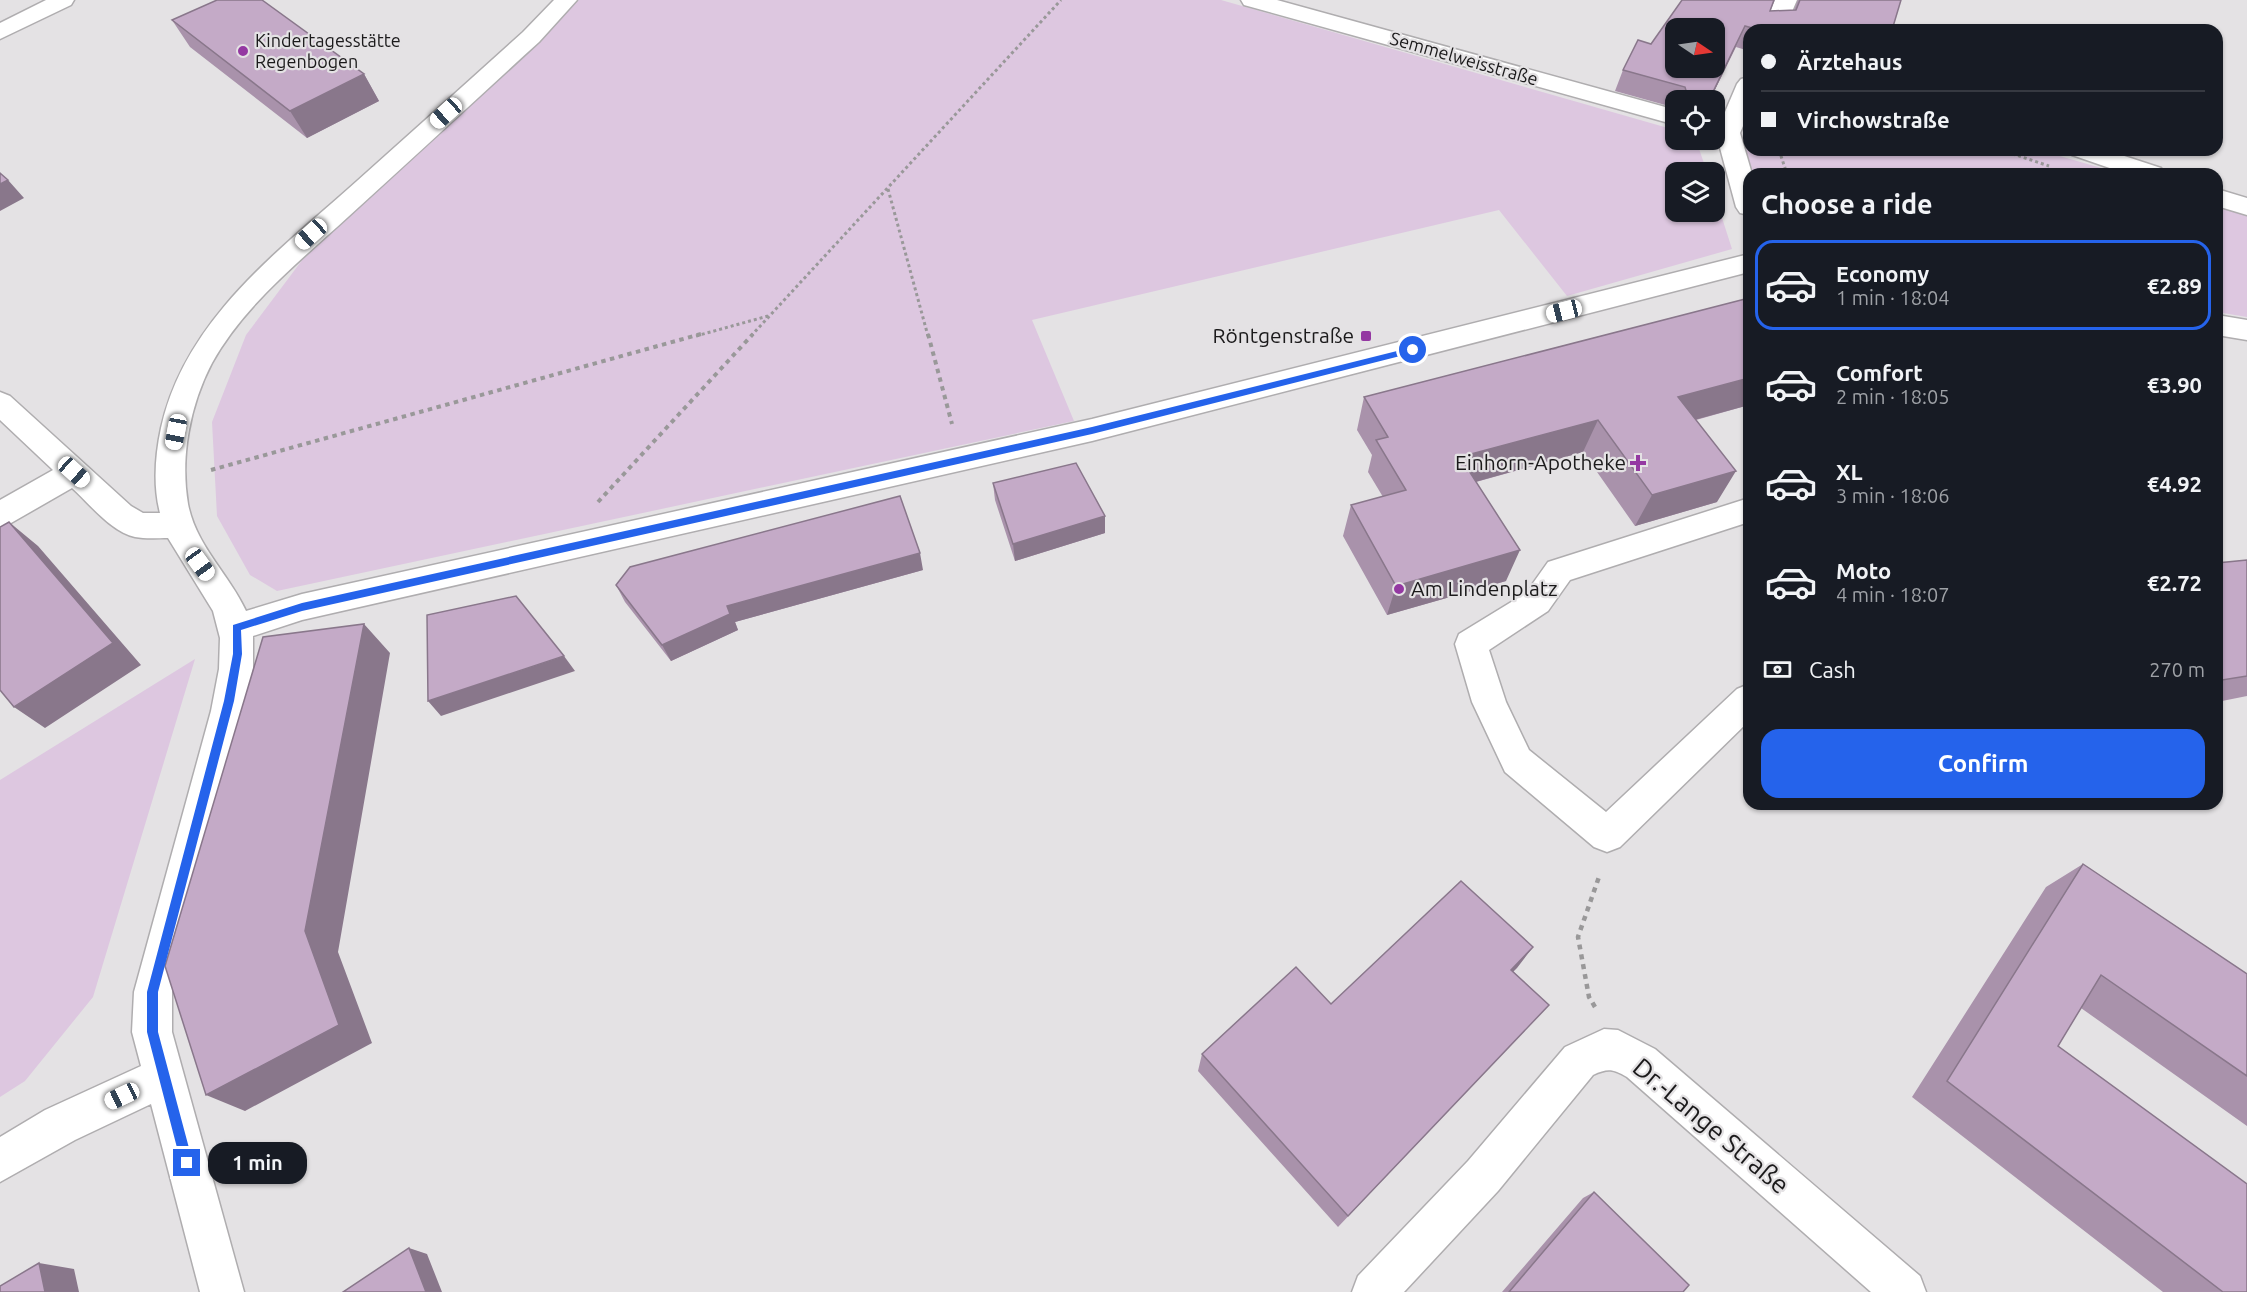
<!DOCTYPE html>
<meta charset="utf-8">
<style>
:root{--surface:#171b24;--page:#20242c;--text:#f1f3f6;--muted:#9ea1a6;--line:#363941;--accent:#2563eb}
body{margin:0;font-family:Ubuntu,sans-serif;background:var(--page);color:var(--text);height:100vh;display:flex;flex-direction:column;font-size:22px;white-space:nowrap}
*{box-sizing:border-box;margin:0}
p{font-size:20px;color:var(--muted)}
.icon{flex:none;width:33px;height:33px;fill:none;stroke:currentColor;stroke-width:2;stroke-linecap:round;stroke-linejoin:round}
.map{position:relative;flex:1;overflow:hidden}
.details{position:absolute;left:1743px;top:168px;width:480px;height:642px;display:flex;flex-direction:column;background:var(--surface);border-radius:18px;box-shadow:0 2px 4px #0004}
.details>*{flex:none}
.hud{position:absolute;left:1743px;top:24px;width:480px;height:132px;border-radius:18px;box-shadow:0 2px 4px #0004;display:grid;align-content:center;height:132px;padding:0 18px;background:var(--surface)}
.needle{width:39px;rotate:103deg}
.fabs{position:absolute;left:1665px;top:18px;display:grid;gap:12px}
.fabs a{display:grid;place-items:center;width:60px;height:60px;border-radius:12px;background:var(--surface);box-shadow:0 2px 4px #0004;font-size:30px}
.end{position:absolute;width:27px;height:27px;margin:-14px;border:8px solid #2563eb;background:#fff;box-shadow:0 0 0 3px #fff}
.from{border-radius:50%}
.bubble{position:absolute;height:42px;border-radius:18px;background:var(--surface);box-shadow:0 2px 4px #0004;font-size:20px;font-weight:700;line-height:42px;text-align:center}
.car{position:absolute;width:18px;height:36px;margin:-18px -9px;border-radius:8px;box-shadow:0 0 4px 2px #0007;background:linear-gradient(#fff 24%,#345 0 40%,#fff 0 76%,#345 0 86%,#fff 0)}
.hud b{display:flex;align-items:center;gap:21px;height:57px;font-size:22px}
.hud b+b{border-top:2px solid var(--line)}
.hud i{width:15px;height:15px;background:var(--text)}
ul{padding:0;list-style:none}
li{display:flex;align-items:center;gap:18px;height:90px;margin:0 12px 9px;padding:0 6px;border:3px solid transparent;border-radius:18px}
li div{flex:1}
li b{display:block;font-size:22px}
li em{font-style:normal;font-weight:700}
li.selected{border-color:var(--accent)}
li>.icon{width:54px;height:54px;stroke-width:1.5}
h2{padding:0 18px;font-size:27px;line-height:72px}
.pay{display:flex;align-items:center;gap:15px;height:66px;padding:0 18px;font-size:22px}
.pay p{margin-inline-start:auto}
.cta{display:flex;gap:12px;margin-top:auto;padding:12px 18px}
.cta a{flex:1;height:69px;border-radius:18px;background:var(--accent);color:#fff;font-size:24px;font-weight:700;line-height:69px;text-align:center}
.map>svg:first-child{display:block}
.green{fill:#ddc7e0}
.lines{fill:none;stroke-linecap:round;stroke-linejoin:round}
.minor-casing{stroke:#afadaf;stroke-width:3}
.path-far2{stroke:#999899;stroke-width:3;stroke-dasharray:3 3;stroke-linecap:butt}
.path-far1{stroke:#999899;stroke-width:4;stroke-dasharray:4.5 4.5;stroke-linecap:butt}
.path{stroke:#999899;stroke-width:4.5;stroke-dasharray:5 5;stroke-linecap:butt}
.minor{fill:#fff;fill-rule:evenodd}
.wall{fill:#a992ab}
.shaded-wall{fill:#89778b}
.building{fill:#c4aac7;stroke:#89778b;stroke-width:1.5;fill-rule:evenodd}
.route{fill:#2563eb}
.poi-dot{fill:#9438a2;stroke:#e4e2e4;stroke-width:2}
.labels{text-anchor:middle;stroke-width:4.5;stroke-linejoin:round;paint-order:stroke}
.far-poi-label{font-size:18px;fill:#1b1a1b;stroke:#e4e2e4;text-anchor:start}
.far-street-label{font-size:18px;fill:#1b1a1b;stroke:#e4e2e4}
.poi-label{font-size:21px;fill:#1b1a1b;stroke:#e4e2e4;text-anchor:end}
.near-street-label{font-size:26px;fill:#1b1a1b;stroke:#e4e2e4}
</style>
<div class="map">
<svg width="2247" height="1292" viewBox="0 0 2247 1292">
<rect width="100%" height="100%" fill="#e4e2e4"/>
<path class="green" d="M579,0H1221L1675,130L1676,140H1696L1707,172H1676V212H1714L1715,196L1732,249L1567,296L1499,210L1032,320L1074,421L277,591L250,575L217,516L212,422L246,335L306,255Z
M1749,128V150H2039L2122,174H1754L1741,145Z
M2217,204L2247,213V317L2217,312Z
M195,659L93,997L25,1081L0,1097V780Z"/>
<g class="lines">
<defs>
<path id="minor" d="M46,0H74L71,5L0,39V23Z
M554,0H577L539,42C475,100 412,159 348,217C300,261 244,305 212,363C190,405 180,457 188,504C196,546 229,574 246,611L302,594L1092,419L1749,254V272L1092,441L302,620L253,636V669L248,697L172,992V1032L244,1292H200L151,1104L75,1140L0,1182V1137L45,1110L141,1066L132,1032L134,992L211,711L219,669L220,638L213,611L168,538C158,538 145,539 135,537C110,531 90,504 72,488L11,523L0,527V500L53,470L0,420V392L10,396L131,506L143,513H160C153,486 155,456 161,428C185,319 279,251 357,181C413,131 468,82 523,32Z
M1241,0H1277L1676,110V125L1244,5Z
M1775,0H1797L1784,30H1762Z
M1749,77V112L1740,133L1752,174H1749V215L1740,213L1736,207L1716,133L1737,84L1741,79Z
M2069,150H2106L2161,168L2164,174H2127L2072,155Z
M2217,189L2247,198V215L2217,206Z
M2217,315L2247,320V340L2217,335Z
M1749,498V522L1570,580L1548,611L1489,650L1506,702L1529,750L1606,812L1737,689L1749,684V721L1620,847L1607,852L1594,847L1505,772L1472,702L1455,644L1459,634L1526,593L1548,562Z
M1604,1029L1618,1030L1655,1049L1920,1276L1926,1292H1871L1627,1077C1613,1069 1608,1068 1593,1075L1498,1191L1404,1292H1352L1358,1276L1468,1161L1565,1047Z"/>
</defs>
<use href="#minor" class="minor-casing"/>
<path class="path-far2" d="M1779,150L1787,174
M2001,150L2049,166
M888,189L928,336
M696,336L768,316
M751,336L1061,0"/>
<path class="path-far1" d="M928,334L952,424
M211,470L701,334
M598,502L753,334"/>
<path class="path" d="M1595,1007L1589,997L1578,937L1600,874"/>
<use href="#minor" class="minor"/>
</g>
<path class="wall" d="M1798,0H1901L1892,30H1749V51L1736,47L1710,100H1676V108L1615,91L1623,70L1651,44L1770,11L1794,10Z
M172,20L364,74L379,101L307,138L190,47Z
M1749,298V405L1696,420L1717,502L1635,526L1583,452L1476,482L1506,581L1387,615L1343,536L1351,505L1383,497L1368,472L1372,455L1357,430L1364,397Z
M993,483L1105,533L1015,561L995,500Z
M2247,560V696L2217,702V563Z
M923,570L735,622L738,630L671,661L625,602L616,585Z
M2083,864L2247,974V1126L2081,1008L2058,1046L2247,1292H2163L1912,1097L2046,887Z
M1533,947L1513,971L1549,1005L1338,1227L1198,1071L1202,1054L1331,1004Z
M1594,1192L1683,1292H1502L1583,1198Z"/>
<path class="shaded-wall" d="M1745,26L1710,100H1709Z
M364,74L379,101L307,138L290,111Z
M8,180L24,198L0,211V184Z
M1749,378V405L1661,429L1678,397Z
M1598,420L1583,452L1450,489L1460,457Z
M1736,471L1717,502L1635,526L1652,495Z
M1105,516V533L1015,561L1013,544Z
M9,522L38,546L141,665L45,728L14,707Z
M1520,550L1506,581L1387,615L1396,586Z
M920,553L923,570L735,622L738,630L671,661L662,645L727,606Z
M364,624L390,653L338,952L372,1043L245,1111L206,1095Z
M564,656L575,671L441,716L428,701Z
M1533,947L1517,968L1496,989L1511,970Z
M409,1248L427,1254L442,1292H426Z
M39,1263L74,1269L79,1292H45Z"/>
<path class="building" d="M217,0H262L364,74L290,111L172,20Z
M1682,0H1774L1770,11L1796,10L1800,0H1901L1892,30H1759L1745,26L1709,100L1687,94L1685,87L1623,70L1638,40L1651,44ZM1676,28H1714V68H1676Z
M0,173L8,180L0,184Z
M1749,298V378L1678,397L1736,471L1652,495L1598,420L1460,457L1520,550L1396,586L1351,505L1406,490L1376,440L1388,437L1364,397Z
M1076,463L1105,516L1013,544L993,483Z
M900,496L920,553L727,606L730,614L662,645L616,585L630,567Z
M9,522L113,643L14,707L0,690V527Z
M2247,560V676L2222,680L2217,674V563Z
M516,596L564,656L428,701L427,615Z
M364,624L305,931L339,1025L206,1095L165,966L263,637Z
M2083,864L2247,974V1076L2101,975L2058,1046L2247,1184V1292H2223L1947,1081Z
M1461,881L1533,947L1511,970L1549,1005L1348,1216L1202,1054L1296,967L1331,1004Z
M1594,1192L1689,1285L1683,1292H1509Z
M409,1248L426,1292H343Z
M39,1263L45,1292H0V1286Z"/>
<path class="route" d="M1413,347L1416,352L1092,434L302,611L241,630L242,654L234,701L158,992V1032L193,1163L191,1167H182L147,1032V992L224,701L233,654V625L302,603L1092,427Z"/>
<g class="poi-dot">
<circle cx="243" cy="51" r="6"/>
<rect x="1360" y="330" width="12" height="12" rx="3"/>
<path d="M1635 454h6v6h6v6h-6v6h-6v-6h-6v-6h6z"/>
<circle cx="1399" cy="589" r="6"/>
</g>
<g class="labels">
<g class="far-poi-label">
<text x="255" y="47">Kindertagesstätte<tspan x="255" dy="21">Regenbogen</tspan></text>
</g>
<g class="far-street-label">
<text transform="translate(1464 59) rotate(16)" y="6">Semmelweisstraße</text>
</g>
<g class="poi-label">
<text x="1354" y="343">Röntgenstraße</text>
<text x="1626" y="470">Einhorn-Apotheke</text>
<text x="1411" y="596" text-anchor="start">Am Lindenplatz</text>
</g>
<g class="near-street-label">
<text transform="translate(1711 1126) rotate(40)" y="9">Dr.-Lange Straße</text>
</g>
</g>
</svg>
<div class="fabs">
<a><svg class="needle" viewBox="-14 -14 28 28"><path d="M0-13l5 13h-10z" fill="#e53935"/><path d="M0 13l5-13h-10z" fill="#9ea1a6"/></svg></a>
<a><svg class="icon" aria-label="locate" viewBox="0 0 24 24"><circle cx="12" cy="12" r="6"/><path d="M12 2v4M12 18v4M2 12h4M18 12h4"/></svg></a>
<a><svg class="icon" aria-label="layers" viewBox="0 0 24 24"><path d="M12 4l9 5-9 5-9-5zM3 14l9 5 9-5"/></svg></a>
</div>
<i class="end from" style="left:1413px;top:350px"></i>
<i class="end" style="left:187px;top:1163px"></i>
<div class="bubble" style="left:208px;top:1142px;width:99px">1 min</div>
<i class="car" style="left:446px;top:113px;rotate:228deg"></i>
<i class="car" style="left:311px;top:234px;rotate:228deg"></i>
<i class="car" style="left:1564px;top:311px;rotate:256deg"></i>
<i class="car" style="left:176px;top:432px;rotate:191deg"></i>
<i class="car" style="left:74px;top:472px;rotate:132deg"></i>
<i class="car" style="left:200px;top:564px;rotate:144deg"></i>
<i class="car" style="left:122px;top:1096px;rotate:245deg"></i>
<div class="hud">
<b><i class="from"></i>Ärztehaus</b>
<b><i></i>Virchowstraße</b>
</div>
<section class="details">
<h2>Choose a ride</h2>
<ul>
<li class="selected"><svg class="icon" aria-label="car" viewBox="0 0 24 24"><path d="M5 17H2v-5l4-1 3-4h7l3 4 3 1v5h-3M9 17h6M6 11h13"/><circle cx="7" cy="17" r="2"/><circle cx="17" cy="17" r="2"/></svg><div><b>Economy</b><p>1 min · 18:04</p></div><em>€2.89</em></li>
<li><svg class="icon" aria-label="car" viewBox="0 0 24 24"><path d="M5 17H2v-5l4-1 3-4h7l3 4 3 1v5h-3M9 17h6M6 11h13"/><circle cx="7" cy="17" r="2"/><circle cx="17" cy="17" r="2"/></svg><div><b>Comfort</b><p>2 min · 18:05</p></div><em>€3.90</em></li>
<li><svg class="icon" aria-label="car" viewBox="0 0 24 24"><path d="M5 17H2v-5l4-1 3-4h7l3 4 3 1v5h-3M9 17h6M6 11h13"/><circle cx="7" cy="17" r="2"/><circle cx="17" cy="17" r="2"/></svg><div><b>XL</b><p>3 min · 18:06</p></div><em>€4.92</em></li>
<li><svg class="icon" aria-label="car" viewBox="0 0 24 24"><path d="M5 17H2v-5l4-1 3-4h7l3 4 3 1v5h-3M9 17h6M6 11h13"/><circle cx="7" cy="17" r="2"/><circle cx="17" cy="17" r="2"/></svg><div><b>Moto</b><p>4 min · 18:07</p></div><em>€2.72</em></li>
</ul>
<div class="pay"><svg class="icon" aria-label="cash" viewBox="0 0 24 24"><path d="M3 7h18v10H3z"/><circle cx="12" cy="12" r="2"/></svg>Cash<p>270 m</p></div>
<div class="cta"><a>Confirm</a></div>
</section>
</div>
